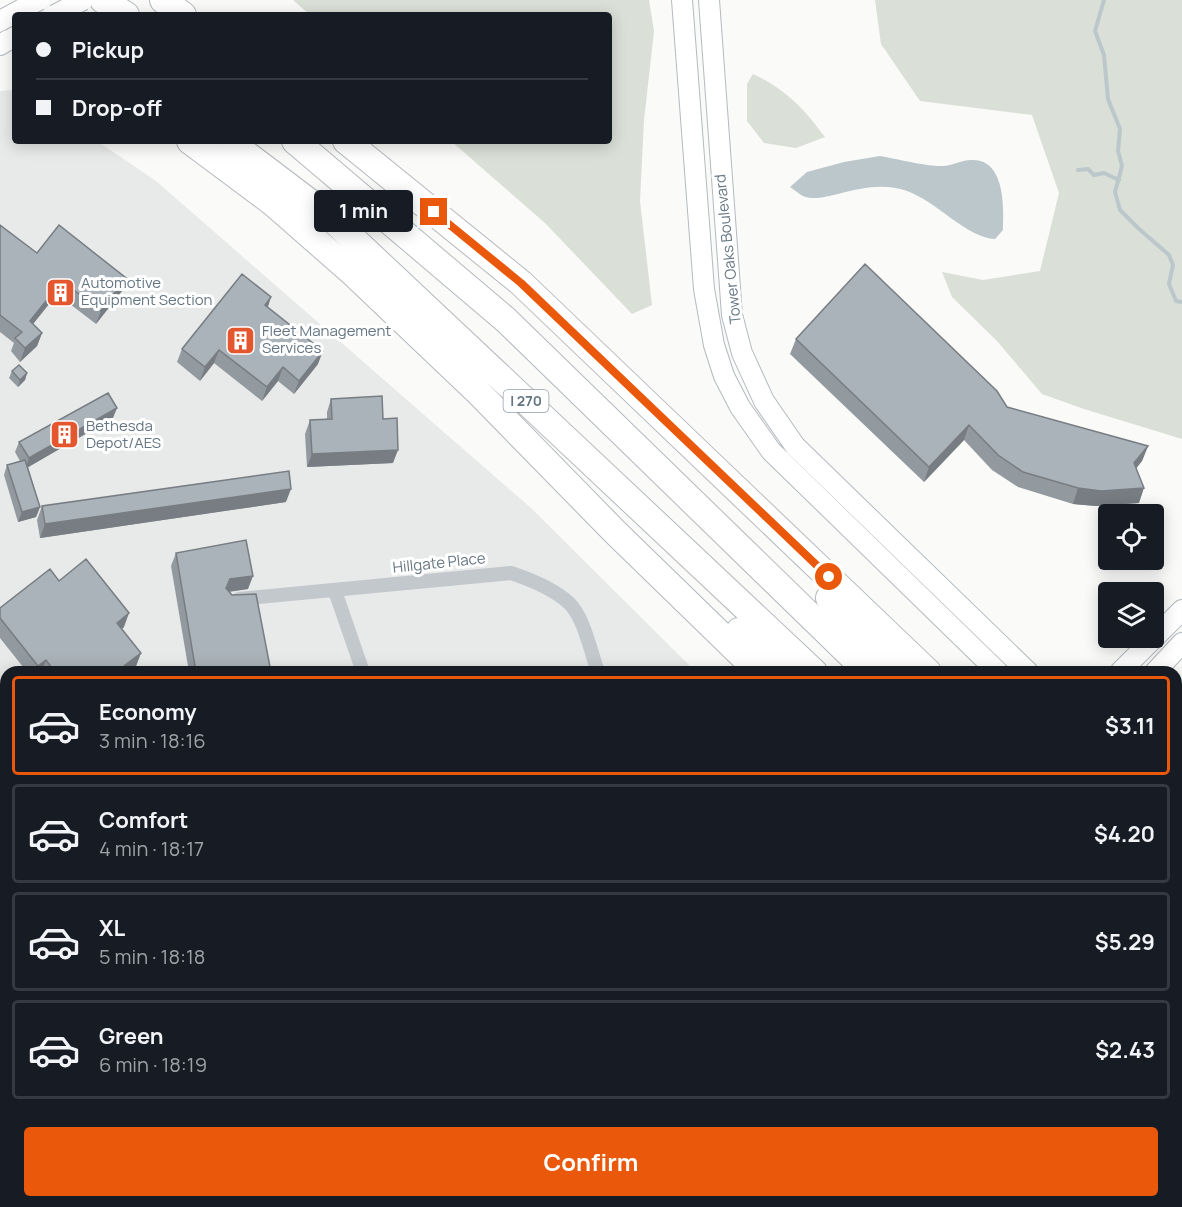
<!DOCTYPE html>
<meta charset="utf-8">
<style>
:root{--surface:#171b24;--page:#20242c;--text:#f1f3f6;--muted:#9ea1a6;--line:#363941;--accent:#ea580c}
body{margin:0;font-family:Manrope,sans-serif;background:var(--page);color:var(--text);height:100vh;display:flex;flex-direction:column;font-size:22px;white-space:nowrap}
*{box-sizing:border-box;margin:0}
p{font-size:20px;color:var(--muted)}
.icon{flex:none;width:33px;height:33px;fill:none;stroke:currentColor;stroke-width:2;stroke-linecap:round;stroke-linejoin:round}
.map{position:relative;flex:1;overflow:hidden}
.details{position:absolute;left:0px;top:666px;width:1182px;height:542px;display:flex;flex-direction:column;background:var(--surface);border-radius:18px 18px 0 0;box-shadow:0 3px 15px #0003}
.details>*{flex:none}
.hud{position:absolute;left:12px;top:12px;width:600px;height:132px;border-radius:6px;box-shadow:0 3px 15px #0003;display:grid;align-content:center;height:132px;padding:0 24px;background:var(--surface)}
.controls{position:absolute;left:1098px;top:504px;display:grid;gap:12px}
.controls a{display:grid;place-items:center;width:66px;height:66px;border-radius:6px;background:var(--surface);box-shadow:0 3px 15px #0003;font-size:30px}
.end{position:absolute;width:27px;height:27px;margin:-14px;border:8px solid #ea580c;background:#fff;box-shadow:0 0 0 3px #fff}
.from{border-radius:50%}
.bubble{position:absolute;height:42px;border-radius:6px;background:var(--surface);box-shadow:0 3px 15px #0003;font-size:20px;font-weight:700;line-height:42px;text-align:center}
.hud b{display:flex;align-items:center;gap:21px;height:57px;font-size:22px}
.hud b+b{border-top:2px solid var(--line)}
.hud i{width:15px;height:15px;background:var(--text)}
ul{padding:10px 0 0;list-style:none}
li{display:flex;align-items:center;gap:18px;height:99px;margin:0 12px 9px;padding:0 12px;border:3px solid var(--line);border-radius:6px}
li div{flex:1}
li b{display:block;font-size:22px}
li em{font-style:normal;font-weight:700}
li.current{border-color:var(--accent)}
li>.icon{width:54px;height:54px;stroke-width:1.5}
.cta{display:flex;gap:12px;margin-top:auto;padding:12px 24px}
.cta a{flex:1;height:69px;border-radius:6px;background:var(--accent);color:#fff;font-size:24px;font-weight:700;line-height:69px;text-align:center}
.map>svg:first-child{display:block}
.built{fill:#e8e9e9}
.green{fill:#dadfd7}
.water{fill:#bbc7cb}
.lines{fill:none;stroke-linecap:round;stroke-linejoin:round}
.stream{stroke:#bbc7cb;stroke-width:4}
.secondary-casing{stroke:#b3babf;stroke-width:22}
.highway-casing{stroke:#b4b9bd;stroke-width:28}
.street{stroke:#c3c8cc;stroke-width:14}
.secondary{stroke:#fff;stroke-width:20}
.highway{stroke:#fff;stroke-width:26}
.secondary-bridge-casing{stroke:#b3babf;stroke-width:22;stroke-linecap:butt}
.secondary-bridge{stroke:#fff;stroke-width:20}
.wall{fill:#929a9f}
.shaded-wall{fill:#777d82}
.building{fill:#aab3b9;stroke:#777d82;stroke-width:1.5}
.route{stroke:#ea580c;stroke-width:8}
.labels{text-anchor:middle;stroke-width:6;stroke-linejoin:round;paint-order:stroke}
.shield{fill:#fff;stroke:#939fa8;stroke-width:1.5}
.shield-label{font-size:14px;font-weight:bold;fill:#657683}
.street-label{font-size:15px;fill:#657683;stroke:#fff}
.poi-label{font-size:15px;fill:#657683;stroke:#fff;text-anchor:start}
</style>
<div class="map">
<svg width="1182" height="1207" viewBox="0 0 1182 1207">
<rect width="100%" height="100%" fill="#fafaf8"/>
<path class="built" d="M15,90V141H97L156,181L531,508L696,672H6V775L0,768V91Z"/>
<path class="green" d="M293,0H649L654,31L644,120L640,201L652,305L632,314L545,223L451,141H609V15H310Z
M875,0H1182V439L1084,409L1042,394L997,341L952,297L942,272L983,280L1040,271L1059,193L1032,115L920,101L881,44Z
M753,74C787,90 803,108 825,137L796,148L764,143L747,121V84Z
M292,1202H386L384,1207H294Z"/>
<path class="water" d="M880,156C897,159 929,167 944,166C953,165 962,160 971,160C1005,158 1004,207 1003,230L995,239C967,238 936,201 907,191C884,183 861,188 838,194C829,196 815,200 806,197C801,196 795,190 790,187L807,172L844,162Z"/>
<g class="lines">
<path class="stream" d="M1104,0L1095,31L1104,55L1108,99L1120,129L1118,151L1122,166L1115,192L1120,210L1138,228L1169,255L1173,265L1169,284L1176,301L1182,302
M1078,170L1088,169L1094,175L1104,173L1119,180"/>
<defs>
<path id="secondary" d="M682,0L704,289L714,345L724,376L740,407L771,451L998,672
M709,0L732,315L742,353L764,401L795,446L1028,672
M0,45L15,36
M1120,672L1182,610
M1155,672L1182,643
M0,799L6,807
M1176,816L1182,821
M1176,849L1182,855
M268,1202L271,1207
M876,1202L882,1207
M821,1207L826,1202
M840,1207L845,1202"/>
<path id="highway" d="M103,0L126,15
M163,0L183,15
M190,141L273,203L354,274L477,391L615,532L759,672
M229,141L332,219L814,672
M295,141L506,320L868,672
M346,141L521,283L928,672
M829,598L894,672
M739,631L787,672
M1176,919L1182,925
M1176,972L1182,978
M1176,1027L1182,1033
M1176,1077L1182,1083
M1176,1108L1182,1118"/>
</defs>
<use href="#secondary" class="secondary-casing"/>
<use href="#highway" class="highway-casing"/>
<path class="street" d="M335,591L363,672
M239,599L511,573C529,579 555,590 569,603C584,617 591,653 598,672
M0,842L6,837
M0,1097L6,1094
M476,1202L482,1207
M638,1202L644,1207
M457,1207L467,1202"/>
<use href="#secondary" class="secondary"/>
<use href="#highway" class="highway"/>
<defs>
<path id="secondary-bridge" d="M55,15L83,0
M0,21L39,0"/>
</defs>
<use href="#secondary-bridge" class="secondary-bridge-casing"/>
<use href="#secondary-bridge" class="secondary-bridge"/>
</g>
<path class="wall" d="M0,225L37,253L122,291L96,324L57,294L33,324L42,333L37,346L20,362L11,351L14,343L0,332Z
M268,307L318,364L294,394L278,381L262,401L214,363L200,381L177,362L182,349Z
M796,339L1007,407L1148,446L1142,461L1136,468L1139,503L1096,506L1073,504L1018,487L992,470L964,440L924,482L790,354Z
M12,371L27,373L25,380L18,387L9,378Z
M331,399L383,419L393,463L307,467L305,434L310,420H327V412Z
M113,418L28,467L40,507L36,517L18,522L4,475L7,465L20,461L15,452L19,442Z
M286,502L40,538L37,520L42,506Z
M176,553L248,589L229,592L271,672H189L171,566Z
M59,581L124,627L122,629L141,653L136,666L128,672H27L0,638V608Z
M6,901V916L1,915Z
M6,1015V1041L5,1042L0,1032V1021L2,1017Z
M6,1123V1149L0,1151V1126Z
M28,1202H63V1207H29Z
M82,1202H117L116,1207H81Z
M402,1202H434L423,1207H405Z
M908,1202H1017L1023,1207H913Z"/>
<path class="shaded-wall" d="M126,278L122,291L96,324L101,311Z
M62,281L57,294L25,334L30,321Z
M271,297L267,310L265,305Z
M42,333L37,346L20,362L25,348Z
M219,350L214,363L200,381L205,367Z
M323,351L318,364L294,394L299,381Z
M283,367L278,381L262,401L267,387Z
M27,373L25,380L18,387L20,380Z
M117,408L113,418L25,469L29,458Z
M969,425L964,440L924,482L929,467Z
M1148,446L1142,461L1128,479L1134,463Z
M398,450L393,463L307,467L312,454Z
M1078,488H1144L1139,503L1096,506L1073,504Z
M291,489L286,502L40,538L45,524Z
M40,507L36,517L18,522L22,512Z
M253,576L248,589L225,592L221,601L230,579Z
M129,613L124,627L112,636L117,623Z
M141,653L136,666L128,672H116Z
M46,660L41,672H35L38,666Z
M6,1140V1149L0,1151L4,1141Z
M423,1202H434L423,1207H413Z
M792,1202H801L795,1207H787Z"/>
<path class="building" d="M0,225L37,253L59,225L126,278L101,311L62,281L30,321L42,333L25,348L15,338L22,332L0,315Z
M865,264L997,391L1007,407L1148,446L1134,463L1144,488L1101,491L1078,488L1023,472L998,455L969,425L929,467L796,339Z
M242,274L271,297L265,305L323,351L299,381L283,367L267,387L219,350L205,367L182,349Z
M19,365L27,373L20,380L12,371Z
M108,393L117,408L29,458L19,442Z
M382,396L383,419L397,418L398,450L312,454L310,420L332,419L331,399Z
M25,460L40,507L22,512L7,465Z
M289,471L291,489L45,524L42,506Z
M246,540L253,576L230,579L226,588L232,595L256,594L271,672H196L176,553Z
M86,559L129,613L117,623L141,653L116,672H55L46,660L38,666L0,618V608L50,569L59,581Z
M6,1015V1026L2,1017Z
M6,1123V1140L4,1141L0,1133V1126Z
M6,1195V1202H9L11,1207H0V1197Z
M33,1202H63V1207H51L50,1205L34,1207Z
M84,1202H117L116,1206L97,1202L96,1207L83,1206Z
M145,1202H148L154,1207H140Z
M408,1202H423L413,1207H411Z
M509,1202H620L626,1207H509L506,1205Z
M742,1202H792L787,1207H736Z
M926,1202H1017L1023,1207H932Z"/>
<g class="lines">
<path class="route" d="M434,212L521,283L829,577"/>
</g>
<defs>
<symbol id="building-square" viewBox="-11 -11 22 22"><rect x="-9" y="-9" width="18" height="18" rx="4" fill="#e4572e" stroke="#fff"/><path d="M-4-6H4V6H1V3H-1V6H-4ZM-2.5-4.3h1.7v1.8h-1.7ZM.8-4.3h1.7v1.8H.8ZM-2.5-1h1.7V.8h-1.7ZM.8-1h1.7V.8H.8Z" fill="#fff"/></symbol>
</defs>
<g fill-rule="evenodd">
<use href="#building-square" x="44" y="276" width="33" height="33"/>
<use href="#building-square" x="224" y="324" width="33" height="33"/>
<use href="#building-square" x="48" y="418" width="33" height="33"/>
</g>
<g class="labels">
<rect class="shield" x="503.5" y="390" width="45" height="22" rx="4.5"/>
<g class="shield-label">
<text x="526" y="406">I 270</text>
</g>
<g class="street-label">
<text transform="translate(728 249) rotate(-96)" y="5">Tower Oaks Boulevard</text>
<text transform="translate(439 563) rotate(-6)" y="5">Hillgate Place</text>
</g>
<g class="poi-label">
<text x="81" y="288">Automotive<tspan x="81" dy="17">Equipment Section</tspan></text>
<text x="262" y="336">Fleet Management<tspan x="262" dy="17">Services</tspan></text>
<text x="86" y="431">Bethesda<tspan x="86" dy="17">Depot/AES</tspan></text>
</g>
</g>
</svg>
<div class="controls">
<a><svg class="icon" aria-label="locate" viewBox="0 0 24 24"><circle cx="12" cy="12" r="6"/><path d="M12 2v4M12 18v4M2 12h4M18 12h4"/></svg></a>
<a><svg class="icon" aria-label="layers" viewBox="0 0 24 24"><path d="M12 4l9 5-9 5-9-5zM3 14l9 5 9-5"/></svg></a>
</div>
<i class="end from" style="left:829px;top:577px"></i>
<i class="end" style="left:434px;top:212px"></i>
<div class="bubble" style="left:314px;top:190px;width:99px">1 min</div>
<div class="hud">
<b><i class="from"></i>Pickup</b>
<b><i></i>Drop-off</b>
</div>
<section class="details">
<ul>
<li class="current"><svg class="icon" aria-label="car" viewBox="0 0 24 24"><path d="M5 17H2v-5l4-1 3-4h7l3 4 3 1v5h-3M9 17h6M6 11h13"/><circle cx="7" cy="17" r="2"/><circle cx="17" cy="17" r="2"/></svg><div><b>Economy</b><p>3 min · 18:16</p></div><em>$3.11</em></li>
<li><svg class="icon" aria-label="car" viewBox="0 0 24 24"><path d="M5 17H2v-5l4-1 3-4h7l3 4 3 1v5h-3M9 17h6M6 11h13"/><circle cx="7" cy="17" r="2"/><circle cx="17" cy="17" r="2"/></svg><div><b>Comfort</b><p>4 min · 18:17</p></div><em>$4.20</em></li>
<li><svg class="icon" aria-label="car" viewBox="0 0 24 24"><path d="M5 17H2v-5l4-1 3-4h7l3 4 3 1v5h-3M9 17h6M6 11h13"/><circle cx="7" cy="17" r="2"/><circle cx="17" cy="17" r="2"/></svg><div><b>XL</b><p>5 min · 18:18</p></div><em>$5.29</em></li>
<li><svg class="icon" aria-label="car" viewBox="0 0 24 24"><path d="M5 17H2v-5l4-1 3-4h7l3 4 3 1v5h-3M9 17h6M6 11h13"/><circle cx="7" cy="17" r="2"/><circle cx="17" cy="17" r="2"/></svg><div><b>Green</b><p>6 min · 18:19</p></div><em>$2.43</em></li>
</ul>
<div class="cta"><a>Confirm</a></div>
</section>
</div>
